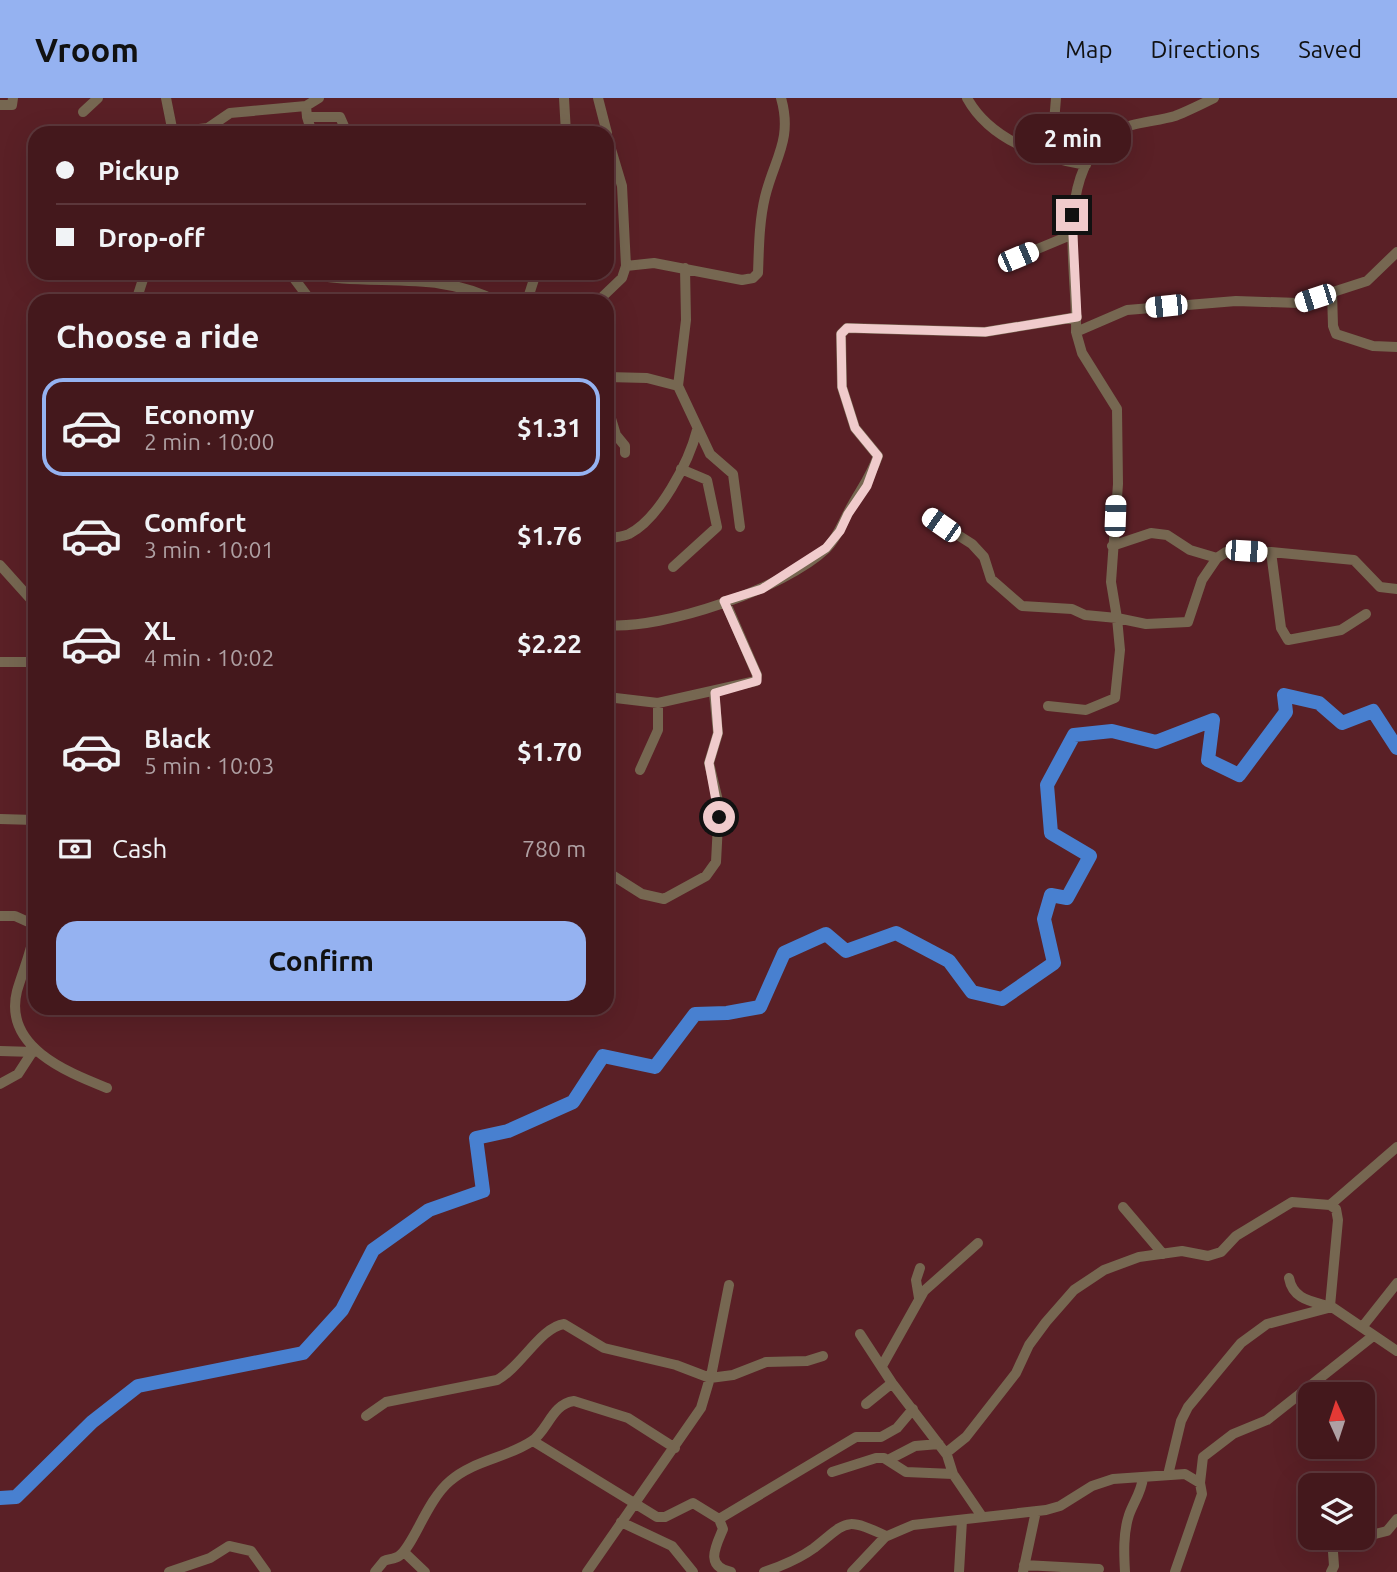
<!DOCTYPE html>
<meta charset="utf-8">
<style>
:root{--surface:#44181c;--page:#4e2529;--text:#f1f3f6;--muted:#afa0a3;--line:#5c373b;--accent:#95b2f1}
body{margin:0;font-family:Ubuntu,sans-serif;background:var(--page);color:var(--text);height:100vh;display:flex;flex-direction:column;font-size:26px;white-space:nowrap}
*{box-sizing:border-box;margin:0}
p{font-size:23px;color:var(--muted)}
.icon{flex:none;width:38px;height:38px;fill:none;stroke:currentColor;stroke-width:2;stroke-linecap:round;stroke-linejoin:round}
.map{position:relative;flex:1;overflow:hidden}
.details{position:absolute;left:28px;top:196px;width:586px;height:721px;display:flex;flex-direction:column;background:var(--surface);border-radius:21px;box-shadow:0 7px 28px #0002,0 0 0 2px var(--line)}
.details>*{flex:none}
.hud{position:absolute;left:28px;top:28px;width:586px;height:154px;border-radius:21px;box-shadow:0 7px 28px #0002,0 0 0 2px var(--line);display:grid;align-content:center;height:154px;padding:0 28px;background:var(--surface)}
.needle{width:46px;rotate:357deg}
.tools{position:absolute;left:1298px;top:1284px;display:grid;gap:14px}
.tools a{display:grid;place-items:center;width:77px;height:77px;border-radius:14px;background:var(--surface);box-shadow:0 7px 28px #0002,0 0 0 2px var(--line);font-size:35px}
.end{position:absolute;width:32px;height:32px;margin:-16px;border:9px solid #f0cbcc;background:#111;box-shadow:0 0 0 4px #111}
.from{border-radius:50%}
.bubble{position:absolute;height:49px;border-radius:21px;background:var(--surface);box-shadow:0 7px 28px #0002,0 0 0 2px var(--line);font-size:23px;font-weight:700;line-height:49px;text-align:center}
.car{position:absolute;width:21px;height:42px;margin:-21px -10px;border-radius:9px;box-shadow:0 0 5px 2px #0007;background:linear-gradient(#fff 24%,#345 0 40%,#fff 0 76%,#345 0 86%,#fff 0)}
.hud b{display:flex;align-items:center;gap:24px;height:66px;font-size:26px}
.hud b+b{border-top:2px solid var(--line)}
.hud i{width:18px;height:18px;background:var(--text)}
ul{padding:0;list-style:none}
li{display:flex;align-items:center;gap:21px;height:98px;margin:0 14px 10px;padding:0 14px;border:4px solid transparent;border-radius:21px}
li div{flex:1}
li b{display:block;font-size:26px}
li em{font-style:normal;font-weight:700}
li.on{border-color:var(--accent)}
li>.icon{width:63px;height:63px;stroke-width:1.5}
h2{padding:0 28px;font-size:32px;line-height:84px}
.pay{display:flex;align-items:center;gap:18px;height:77px;padding:0 28px;font-size:26px}
.pay p{margin-inline-start:auto}
.action{display:flex;gap:14px;margin-top:auto;padding:14px 28px}
.action a{flex:1;height:80px;border-radius:21px;background:var(--accent);color:#111;font-size:28px;font-weight:700;line-height:80px;text-align:center}
header{display:flex;align-items:center;gap:42px;box-sizing:border-box;height:98px;padding:0 35px;background:var(--accent);color:#111}
header strong{font-size:33px}
nav{display:flex;gap:38px;margin-inline-start:auto;font-size:24px}
.map>svg:first-child{display:block}
.lines{fill:none;stroke-linecap:round;stroke-linejoin:round}
.river{stroke:#4880d0;stroke-width:14}
.street{stroke:#766751;stroke-width:10}
.route{stroke:#f0cbcc;stroke-width:9}
</style>
<header>
<strong>Vroom</strong>
<nav><a>Map</a><a>Directions</a><a>Saved</a></nav>
</header>
<div class="map">
<svg width="1397" height="1474" viewBox="0 0 1397 1474">
<rect width="100%" height="100%" fill="#5a2026"/>
<g class="lines">
<path class="river" d="M0,1400L16,1399L92,1324L138,1288L303,1255L342,1212L373,1152L429,1112L483,1093L476,1040L508,1033L573,1004L603,958L655,969L695,916L727,915L760,909L784,855L826,836L846,853L896,835L949,863L972,894L1002,901L1054,865L1044,821L1051,797L1067,800L1090,758L1051,735L1047,687L1074,637L1112,633L1156,644L1213,622L1208,662L1239,677L1286,614L1284,597L1319,605L1342,625L1373,613L1397,650"/>
<path class="street" d="M166,0L173,35
M564,0L566,35
M598,0L607,35
M967,0C990,42 1042,60 1086,67
M1214,0C1202,6 1188,13 1175,18C1155,24 1130,24 1113,35C1053,75 1078,174 1076,234L1127,212L1236,203L1299,205L1367,183L1397,154
M0,7H12L13,0
M306,8L319,0
M83,14L98,0
M307,19L312,35
M172,34L208,30L230,15L306,8L307,19H340L347,35
M1051,61L1056,0
M1018,159L1071,137
M626,168L654,165L742,182L753,180L758,175C759,150 759,124 765,99C774,61 793,42 781,0
M290,175L311,203
M304,175C367,190 437,171 496,203
M1332,194L1333,228L1336,236L1373,248L1397,249
M136,203L145,175
M527,203L536,175
M598,203L622,180L626,168L622,88L607,38
M1076,234L1082,255L1117,311L1118,386L1111,484L1117,520L1146,526L1188,524L1202,482L1217,460L1226,454H1271L1354,462L1380,489L1397,491
M607,279L647,280L678,288L710,356L733,376L740,429
M678,288L686,222L685,170
M609,314L616,337
M607,341L616,337L625,348V355
M928,418L972,446L984,459L991,481L1022,508L1072,511L1085,517L1117,520L1120,552L1115,600L1086,612L1048,608
M607,441C614,439 622,439 629,436C659,421 689,364 697,332
M1112,448L1151,435L1167,437L1190,452L1217,460
M1271,454L1281,530L1288,542L1341,532L1366,516
M0,467L35,506
M673,469L717,429L707,382L681,371
M607,527C663,532 785,490 826,451C837,440 841,428 848,415C859,393 869,383 878,358L855,330L842,289L841,236L847,230L985,234L1077,219
M0,564H26
M607,599L658,605L756,583L757,577L725,503
M640,672L658,632V605
M0,721L35,722
M607,778L612,777L642,796L664,801L706,778L716,764L719,707L709,665L718,635L714,595
M0,818H15L35,827
M35,831C32,853 23,872 17,893C3,949 67,974 107,990
M158,913L159,910
M0,953L34,954
M0,986L18,976L31,956
M1123,1109L1163,1156
M1289,1180C1293,1202 1312,1203 1331,1209
M919,1200L916,1182L920,1170
M1330,1208L1338,1122L1336,1111L1330,1107
M1363,1228L1397,1185
M860,1236L892,1285L947,1357L953,1376L981,1417
M882,1268L924,1193L978,1145
M866,1306L892,1285
M366,1318L386,1304L497,1282C520,1270 541,1229 564,1226L604,1250L676,1267L710,1280L733,1277L766,1264L807,1263L823,1258
M533,1343L657,1419H665L693,1405L719,1421L856,1339H881L897,1330L913,1311
M946,1355L966,1339L1016,1275L1029,1247L1046,1224L1074,1192L1104,1172L1139,1159L1182,1153L1208,1158L1221,1154L1236,1138L1292,1104L1330,1107L1397,1049
M888,1362L915,1348L939,1346
M832,1374L876,1360H884L906,1374L953,1376
M1168,1377L1181,1323L1188,1309L1241,1245L1267,1226L1332,1209L1397,1253
M1200,1385L1203,1359L1233,1336L1267,1322L1373,1238
M719,1421L723,1431C716,1448 704,1468 731,1474
M621,1424L672,1448L693,1474
M1363,1439L1387,1433L1397,1421
M404,1454L425,1474
M1024,1467L1099,1471
M169,1474L210,1460L229,1448L251,1453L266,1474
M375,1474L384,1463C388,1461 395,1461 399,1458C413,1449 427,1402 450,1383C474,1362 507,1360 532,1343C548,1332 552,1306 574,1303L628,1320L675,1350
M587,1474L701,1310L712,1273L729,1187
M764,1474C782,1468 799,1461 814,1450C847,1424 844,1418 886,1438
M852,1474L885,1439L913,1427L1046,1412L1060,1408L1092,1388L1113,1381L1185,1376L1200,1385L1202,1396L1175,1474
M959,1474L962,1422
M1023,1474L1036,1413
M1125,1474C1124,1456 1123,1435 1129,1417C1134,1403 1141,1395 1143,1380
M1331,1474L1334,1468L1332,1440"/>
</g>
<g class="lines">
<path class="route" d="M719,719L709,665L718,635L715,595L757,583V577L724,503L762,491L826,450L840,433L848,416L867,388L878,358L855,330L842,289L841,236L847,230L985,234L1077,219L1072,117"/>
</g>
</svg>
<div class="tools">
<a><svg class="needle" viewBox="-14 -14 28 28"><path d="M0-13l5 13h-10z" fill="#e53935"/><path d="M0 13l5-13h-10z" fill="#afa0a3"/></svg></a>
<a><svg class="icon" aria-label="layers" viewBox="0 0 24 24"><path d="M12 4l9 5-9 5-9-5zM3 14l9 5 9-5"/></svg></a>
</div>
<i class="end from" style="left:719px;top:719px"></i>
<i class="end" style="left:1072px;top:117px"></i>
<div class="bubble" style="left:1015px;top:16px;width:116px">2 min</div>
<i class="car" style="left:1018px;top:159px;rotate:67deg"></i>
<i class="car" style="left:1315px;top:200px;rotate:252deg"></i>
<i class="car" style="left:1166px;top:208px;rotate:264deg"></i>
<i class="car" style="left:1115px;top:418px;rotate:2deg"></i>
<i class="car" style="left:941px;top:427px;rotate:305deg"></i>
<i class="car" style="left:1246px;top:453px;rotate:94deg"></i>
<div class="hud">
<b><i class="from"></i>Pickup</b>
<b><i></i>Drop-off</b>
</div>
<section class="details">
<h2>Choose a ride</h2>
<ul>
<li class="on"><svg class="icon" aria-label="car" viewBox="0 0 24 24"><path d="M5 17H2v-5l4-1 3-4h7l3 4 3 1v5h-3M9 17h6M6 11h13"/><circle cx="7" cy="17" r="2"/><circle cx="17" cy="17" r="2"/></svg><div><b>Economy</b><p>2 min · 10:00</p></div><em>$1.31</em></li>
<li><svg class="icon" aria-label="car" viewBox="0 0 24 24"><path d="M5 17H2v-5l4-1 3-4h7l3 4 3 1v5h-3M9 17h6M6 11h13"/><circle cx="7" cy="17" r="2"/><circle cx="17" cy="17" r="2"/></svg><div><b>Comfort</b><p>3 min · 10:01</p></div><em>$1.76</em></li>
<li><svg class="icon" aria-label="car" viewBox="0 0 24 24"><path d="M5 17H2v-5l4-1 3-4h7l3 4 3 1v5h-3M9 17h6M6 11h13"/><circle cx="7" cy="17" r="2"/><circle cx="17" cy="17" r="2"/></svg><div><b>XL</b><p>4 min · 10:02</p></div><em>$2.22</em></li>
<li><svg class="icon" aria-label="car" viewBox="0 0 24 24"><path d="M5 17H2v-5l4-1 3-4h7l3 4 3 1v5h-3M9 17h6M6 11h13"/><circle cx="7" cy="17" r="2"/><circle cx="17" cy="17" r="2"/></svg><div><b>Black</b><p>5 min · 10:03</p></div><em>$1.70</em></li>
</ul>
<div class="pay"><svg class="icon" aria-label="cash" viewBox="0 0 24 24"><path d="M3 7h18v10H3z"/><circle cx="12" cy="12" r="2"/></svg>Cash<p>780 m</p></div>
<div class="action"><a>Confirm</a></div>
</section>
</div>
